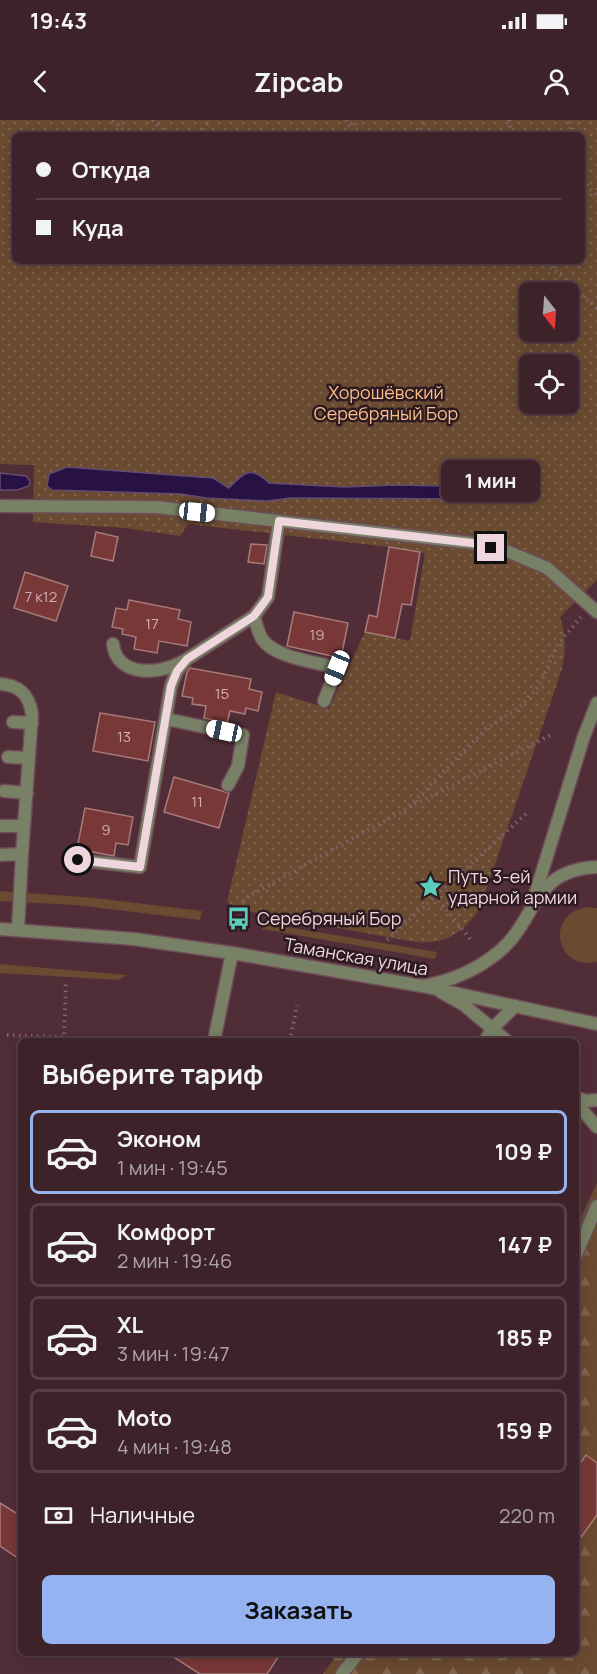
<!DOCTYPE html>
<html lang="ru">
<meta charset="utf-8">
<style>
:root{--surface:#3d222a;--page:#482f36;--text:#f1f3f6;--muted:#ada4a8;--line:#563f47;--accent:#95b2f1}
body{margin:0;font-family:Manrope,sans-serif;background:var(--page);color:var(--text);height:100vh;display:flex;flex-direction:column;font-size:22px;white-space:nowrap}
*{box-sizing:border-box;margin:0}
p{font-size:20px;color:var(--muted)}
.icon{flex:none;width:33px;height:33px;fill:none;stroke:currentColor;stroke-width:2;stroke-linecap:round;stroke-linejoin:round}
.map{position:relative;flex:1;overflow:hidden}
.details{position:absolute;left:18px;top:918px;width:561px;height:618px;display:flex;flex-direction:column;background:var(--surface);border-radius:9px;box-shadow:0 3px 15px #0003,0 0 0 2px var(--line)}
.details>*{flex:none}
.banner{position:absolute;left:12px;top:12px;width:573px;height:132px;border-radius:9px;box-shadow:0 3px 15px #0003,0 0 0 2px var(--line);display:grid;align-content:center;height:132px;padding:0 24px;background:var(--surface)}
.needle{width:39px;rotate:163deg}
.buttons{position:absolute;left:519px;top:162px;display:grid;gap:12px}
.buttons a{display:grid;place-items:center;width:60px;height:60px;border-radius:9px;background:var(--surface);box-shadow:0 3px 15px #0003,0 0 0 2px var(--line);font-size:30px}
.end{position:absolute;width:27px;height:27px;margin:-14px;border:8px solid #eed6dc;background:#111;box-shadow:0 0 0 3px #111}
.from{border-radius:50%}
.bubble{position:absolute;height:42px;border-radius:9px;background:var(--surface);box-shadow:0 3px 15px #0003,0 0 0 2px var(--line);font-size:20px;font-weight:700;line-height:42px;text-align:center}
.car{position:absolute;width:18px;height:36px;margin:-18px -9px;border-radius:8px;box-shadow:0 0 4px 2px #0007;background:linear-gradient(#fff 24%,#345 0 40%,#fff 0 76%,#345 0 86%,#fff 0)}
.banner b{display:flex;align-items:center;gap:21px;height:57px;font-size:22px}
.banner b+b{border-top:2px solid var(--line)}
.banner i{width:15px;height:15px;background:var(--text)}
ul{padding:0;list-style:none}
li{display:flex;align-items:center;gap:18px;height:84px;margin:0 12px 9px;padding:0 12px;border:3px solid var(--line);border-radius:9px}
li div{flex:1}
li b{display:block;font-size:22px}
li em{font-style:normal;font-weight:700}
li.active{border-color:var(--accent)}
li>.icon{width:54px;height:54px;stroke-width:1.5}
h2{padding:0 24px;font-size:27px;line-height:72px}
.pay{display:flex;align-items:center;gap:15px;height:66px;padding:0 24px;font-size:22px}
.pay p{margin-inline-start:auto}
.button{display:flex;gap:12px;margin-top:auto;padding:12px 24px}
.button a{flex:1;height:69px;border-radius:9px;background:var(--accent);color:#111;font-size:24px;font-weight:700;line-height:69px;text-align:center}
.status{display:flex;justify-content:space-between;align-items:center;height:42px;padding:0 30px;background:var(--surface);direction:ltr}
.status svg{height:16px;fill:currentColor}
header{display:flex;justify-content:space-between;align-items:center;height:78px;padding:0 24px;background:var(--surface);font-size:27px;font-weight:700}
.map>svg:first-child{display:block}
.grass{fill:#6a4b31}
.forest{fill:url(#forest-firs)}
.park{fill:url(#park-dots);fill-rule:evenodd}
.water{fill:#281143;stroke:#634c71;stroke-width:1.5}
.building{fill:#793838;stroke:#a67b7a;stroke-width:1.5}
.lines{fill:none;stroke-linecap:round;stroke-linejoin:round}
.service-casing{stroke:#6d4b56;stroke-width:15}
.minor-casing{stroke:#6d4b56;stroke-width:15}
.tertiary-casing{stroke:#6d4b56;stroke-width:15}
.path{stroke:#83636d;stroke-width:4;stroke-dasharray:1.5 4.5;stroke-linecap:butt}
.service{stroke:#788065;stroke-width:12}
.minor{stroke:#788065;stroke-width:12}
.tertiary{stroke:#788065;stroke-width:12}
.route{stroke:#eed6dc;stroke-width:8}
.labels{text-anchor:middle;stroke-width:5;stroke-linejoin:round;paint-order:stroke}
.number-label{font-size:15px;fill:#d1aeb3}
.park-label{font-size:18px;fill:#fbbe8b;stroke:#2c1b20}
.poi-label{font-size:18px;fill:#eed6dc;stroke:#2c1b20;text-anchor:start}
.street-label{font-size:18px;fill:#eed6dc;stroke:#2c1b20}
</style>
<div class="status"><b>19:43</b><svg viewBox="0 0 49 12"><path d="M0 12V9h3v3zM5 12V6h3v6zM10 12V3h3v9zM15 12V0h3v12zM26 1h20v11H26zM47 4h2v5h-2z"/></svg></div>
<header><svg class="icon" aria-label="back" viewBox="0 0 24 24"><path d="M15 5l-7 7 7 7"/></svg>Zipcab<svg class="icon" aria-label="person" viewBox="0 0 24 24"><circle cx="12" cy="8" r="4"/><path d="M4 21q1-7 8-7t8 7"/></svg></header>
<div class="map">
<svg width="597" height="1554" viewBox="0 0 597 1554">
<defs>
<pattern id="forest-firs" width="22" height="20" patternUnits="userSpaceOnUse" patternTransform="scale(1.5)"><rect width="22" height="20" fill="#6a4b31"/><path d="M5 1l3.5 6h-7zM16 11l3.5 6h-7z" fill="#80644e"/></pattern>
<pattern id="park-dots" width="8" height="8" patternUnits="userSpaceOnUse" patternTransform="scale(1.5)"><rect width="8" height="8" fill="#6a4b31"/><path d="M2 2h.1M6 6h.1" fill="none" stroke="#80644e" stroke-width="1.8" stroke-linecap="round"/></pattern>
</defs>
<rect width="100%" height="100%" fill="#512d38"/>
<path class="grass" d="M0,771L95,778L202,791L200,800L76,785L0,781Z
M589,787L597,788V842C554,851 545,791 589,787Z
M263,803L437,832L435,839L262,809Z
M0,844L127,855L118,860L0,853Z"/>
<path class="forest" d="M597,1063V1554H323L338,1533H576V1107Z"/>
<path class="park" d="M0,0H597V460L560,497C566,516 566,530 562,549L480,788C461,816 443,826 409,821L246,791L227,782L276,572L329,589L365,512L410,521L425,433L389,427L188,404L180,416L125,408L33,402L34,345L0,344ZM15,15H582V141H15ZM530,172H568V212H530ZM530,244H568V284H530Z"/>
<path class="water" d="M67,347L213,358L229,368C244,352 251,345 269,363L345,367L395,365L490,367L494,371L486,379L291,378L267,381L206,378L181,374L52,370L47,366L49,354Z
M0,353L26,356L30,361L29,366L17,370H0Z"/>
<path class="building" d="M96,412L118,417L113,441L91,436Z
M251,424L267,425L264,444L248,442Z
M389,427L420,432L411,485L402,484L395,518L365,512L369,495L377,497Z
M25,452L68,466L56,501L14,488Z
M129,480L180,490L178,499L191,502L187,526L159,521L157,533L134,529L136,517L122,514L123,509L112,507L116,488L127,490Z
M294,492L348,503L341,538L287,526Z
M190,548L251,559L249,569L262,572L258,591L246,588L245,594L230,591L227,603L204,598L206,586L192,584L193,578L182,576L187,552Z
M100,593L155,602L148,641L93,631Z
M174,657L229,673L219,708L164,692Z
M85,688L133,697L128,725L116,723L114,736L77,729Z
M586,1335L597,1343V1395L576,1424V1349Z
M0,1383L21,1396V1440L0,1426Z
M167,1533H281L267,1554H200Z"/>
<g class="lines">
<defs>
<path id="service" d="M0,386L156,387L472,423L509,432L547,448L597,492
M254,496C256,504 258,512 262,519C275,538 316,542 337,548L324,581
M113,524C117,559 162,554 184,541
M0,564C20,565 29,575 32,594L22,734L0,735
M166,599L243,615L238,646L228,665
M13,602L32,603
M8,637L29,638
M4,671L27,673
M0,706H24
M78,740L140,747L171,566L177,551L187,539L254,496L268,477L279,401
M534,778L584,616L597,583
M18,809L22,734
M423,866C451,861 479,849 501,830C538,797 532,750 597,747
M214,921L232,833
M485,921L493,908"/>
<path id="minor" d="M441,872L464,885L507,921
M493,908L515,886
M576,977L586,981L597,980
M576,983L597,1007
M576,1135L597,1086
M342,1554L358,1533"/>
<path id="tertiary" d="M0,809L134,819L232,833L422,866L597,904"/>
</defs>
<use href="#service" class="service-casing"/>
<use href="#minor" class="minor-casing"/>
<use href="#tertiary" class="tertiary-casing"/>
<path class="path" d="M113,0L128,15
M153,0L166,15
M346,0L354,13
M509,0L511,15
M354,11L355,0
M200,15L210,0
M418,15L426,0
M569,15L571,0
M582,61L597,76
M541,141L546,143L597,188
M409,686L486,609L519,588L539,566L558,524L581,497
M435,776L472,821
M239,799L244,779L406,689L551,615
M387,820L529,691
M7,915L64,917L66,861
M290,921L297,885"/>
<use href="#service" class="service"/>
<use href="#minor" class="minor"/>
<use href="#tertiary" class="tertiary"/>
</g>
<g class="lines">
<path class="route" d="M78,740L140,747L171,566L177,551L187,539L254,496L268,477L279,401L472,423L491,428"/>
</g>
<defs>
<symbol id="sight-bare" viewBox="-9 -9 18 18"><path d="M0-6L1.8-2.2L6-1.7L2.9 1.2L3.7 5.4L0 3.3L-3.7 5.4L-2.9 1.2L-6-1.7L-1.8-2.2Z" fill="#5bcebb" stroke="#2c1b20" stroke-width="2.5" paint-order="stroke"/></symbol>
<symbol id="bus-bare" viewBox="-9 -9 18 18"><path d="M-5-6H5V4H4V6H2V4H-2V6H-4V4H-5ZM-3.5-4V0h7V-4ZM-3.5 1.2v1.5H-2V1.2ZM2 1.2v1.5H3.5V1.2Z" fill="#5bcebb" stroke="#2c1b20" stroke-width="2.5" paint-order="stroke"/></symbol>
</defs>
<g fill-rule="evenodd">
<use href="#sight-bare" x="414" y="750" width="33" height="33"/>
<use href="#bus-bare" x="222" y="782" width="33" height="33"/>
</g>
<g class="labels">
<g class="number-label">
<text x="41" y="482">7 к12</text>
<text x="152" y="509">17</text>
<text x="317" y="520">19</text>
<text x="222" y="579">15</text>
<text x="124" y="622">13</text>
<text x="197" y="687">11</text>
<text x="106" y="715">9</text>
</g>
<g class="park-label">
<text x="386" y="279">Хорошёвский<tspan x="386" dy="21">Серебряный Бор</tspan></text>
</g>
<g class="poi-label">
<text x="448" y="763">Путь 3-ей<tspan x="448" dy="21">ударной армии</tspan></text>
<text x="257" y="805">Серебряный Бор</text>
</g>
<g class="street-label">
<text transform="translate(356 837) rotate(10)" y="6">Таманская улица</text>
</g>
</g>
</svg>
<div class="buttons">
<a><svg class="needle" viewBox="-14 -14 28 28"><path d="M0-13l5 13h-10z" fill="#e53935"/><path d="M0 13l5-13h-10z" fill="#ada4a8"/></svg></a>
<a><svg class="icon" aria-label="locate" viewBox="0 0 24 24"><circle cx="12" cy="12" r="6"/><path d="M12 2v4M12 18v4M2 12h4M18 12h4"/></svg></a>
</div>
<i class="end from" style="left:78px;top:740px"></i>
<i class="end" style="left:491px;top:428px"></i>
<div class="bubble" style="left:441px;top:340px;width:99px">1 мин</div>
<i class="car" style="left:197px;top:392px;rotate:96deg"></i>
<i class="car" style="left:337px;top:548px;rotate:202deg"></i>
<i class="car" style="left:224px;top:611px;rotate:282deg"></i>
<div class="banner">
<b><i class="from"></i>Откуда</b>
<b><i></i>Куда</b>
</div>
<section class="details">
<h2>Выберите тариф</h2>
<ul>
<li class="active"><svg class="icon" aria-label="car" viewBox="0 0 24 24"><path d="M5 17H2v-5l4-1 3-4h7l3 4 3 1v5h-3M9 17h6M6 11h13"/><circle cx="7" cy="17" r="2"/><circle cx="17" cy="17" r="2"/></svg><div><b>Эконом</b><p>1 мин · 19:45</p></div><em>109 ₽</em></li>
<li><svg class="icon" aria-label="car" viewBox="0 0 24 24"><path d="M5 17H2v-5l4-1 3-4h7l3 4 3 1v5h-3M9 17h6M6 11h13"/><circle cx="7" cy="17" r="2"/><circle cx="17" cy="17" r="2"/></svg><div><b>Комфорт</b><p>2 мин · 19:46</p></div><em>147 ₽</em></li>
<li><svg class="icon" aria-label="car" viewBox="0 0 24 24"><path d="M5 17H2v-5l4-1 3-4h7l3 4 3 1v5h-3M9 17h6M6 11h13"/><circle cx="7" cy="17" r="2"/><circle cx="17" cy="17" r="2"/></svg><div><b>XL</b><p>3 мин · 19:47</p></div><em>185 ₽</em></li>
<li><svg class="icon" aria-label="car" viewBox="0 0 24 24"><path d="M5 17H2v-5l4-1 3-4h7l3 4 3 1v5h-3M9 17h6M6 11h13"/><circle cx="7" cy="17" r="2"/><circle cx="17" cy="17" r="2"/></svg><div><b>Moto</b><p>4 мин · 19:48</p></div><em>159 ₽</em></li>
</ul>
<div class="pay"><svg class="icon" aria-label="cash" viewBox="0 0 24 24"><path d="M3 7h18v10H3z"/><circle cx="12" cy="12" r="2"/></svg>Наличные<p>220 m</p></div>
<div class="button"><a>Заказать</a></div>
</section>
</div>
